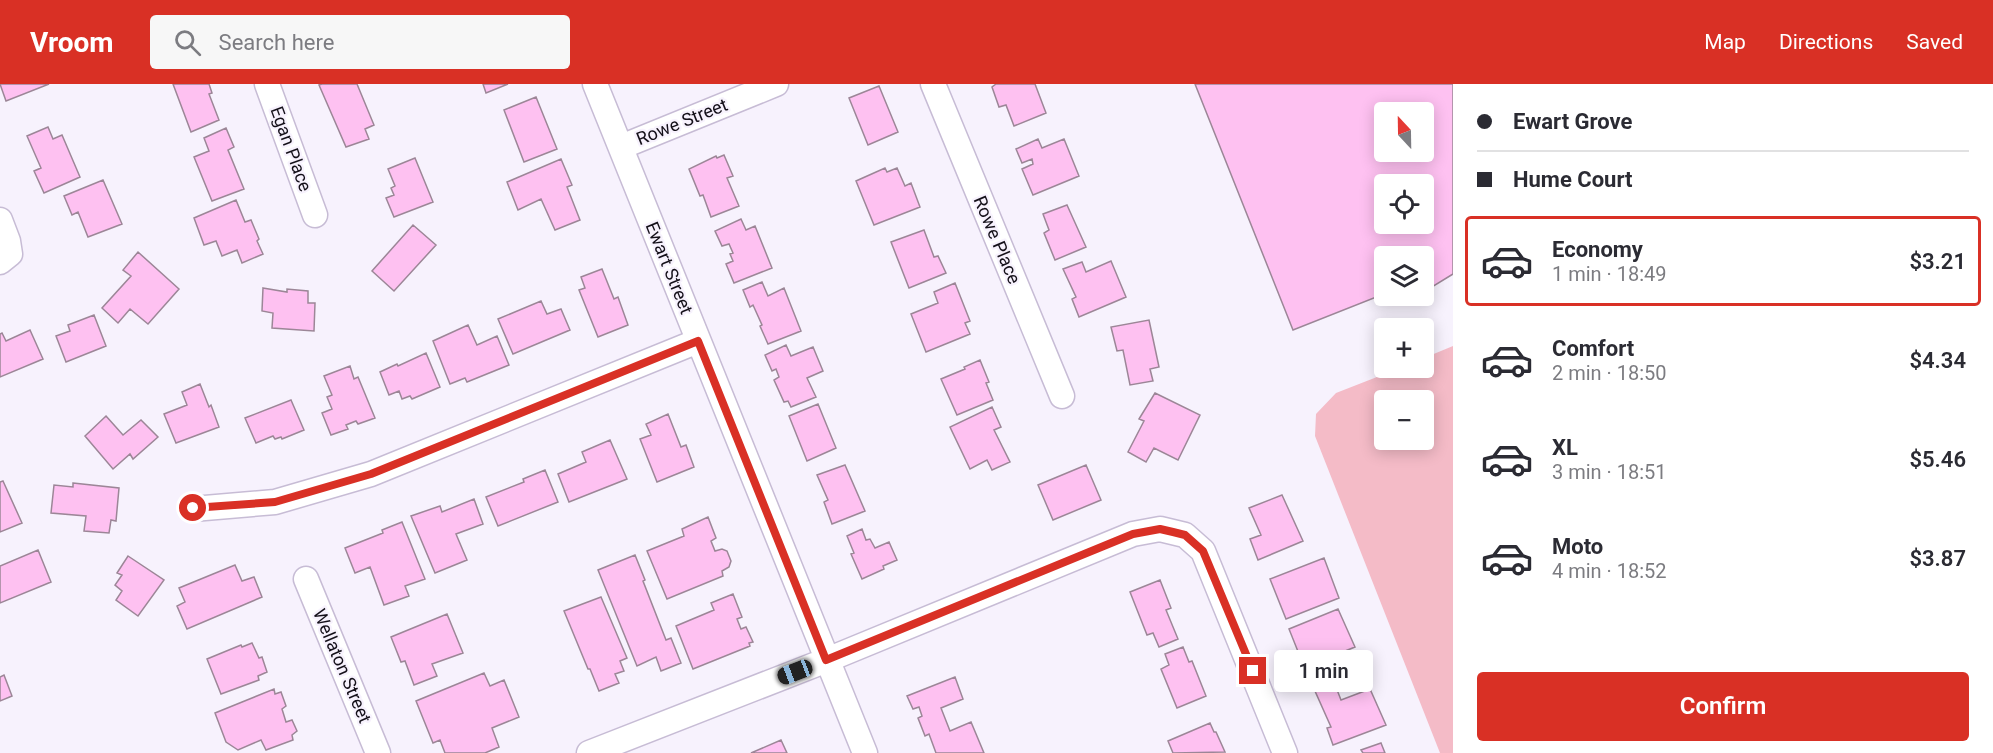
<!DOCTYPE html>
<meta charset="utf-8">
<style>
:root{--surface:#fff;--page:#f7f7f7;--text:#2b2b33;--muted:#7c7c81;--line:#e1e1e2;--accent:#d93025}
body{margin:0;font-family:Roboto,sans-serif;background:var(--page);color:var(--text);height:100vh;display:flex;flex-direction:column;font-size:22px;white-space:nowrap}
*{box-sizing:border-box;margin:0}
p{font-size:20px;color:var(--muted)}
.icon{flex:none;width:33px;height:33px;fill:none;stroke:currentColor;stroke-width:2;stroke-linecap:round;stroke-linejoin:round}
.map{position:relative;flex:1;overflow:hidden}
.sheet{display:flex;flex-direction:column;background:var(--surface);width:540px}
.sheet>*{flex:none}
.hud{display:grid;align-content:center;height:132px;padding:0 24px;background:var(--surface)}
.needle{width:39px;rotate:338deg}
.fabs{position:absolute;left:1374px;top:18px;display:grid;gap:12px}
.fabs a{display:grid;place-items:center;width:60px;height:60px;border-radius:6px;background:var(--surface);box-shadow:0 3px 15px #0003;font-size:30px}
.end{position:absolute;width:27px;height:27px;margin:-14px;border:8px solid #d93025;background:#fff;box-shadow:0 0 0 3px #fff}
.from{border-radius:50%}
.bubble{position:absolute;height:42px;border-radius:6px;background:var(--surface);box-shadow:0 3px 15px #0003;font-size:20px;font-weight:600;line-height:42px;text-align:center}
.car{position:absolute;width:18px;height:36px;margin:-18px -9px;border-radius:8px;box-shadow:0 0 4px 2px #0007;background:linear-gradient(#222 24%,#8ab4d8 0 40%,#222 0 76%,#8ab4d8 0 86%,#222 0)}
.hud b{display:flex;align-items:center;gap:21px;height:57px;font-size:22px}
.hud b+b{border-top:2px solid var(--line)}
.hud i{width:15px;height:15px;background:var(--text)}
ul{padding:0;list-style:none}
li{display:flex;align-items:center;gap:18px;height:90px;margin:0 12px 9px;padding:0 12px;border:3px solid transparent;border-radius:6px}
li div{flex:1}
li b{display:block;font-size:22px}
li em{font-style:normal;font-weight:600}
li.selected{border-color:var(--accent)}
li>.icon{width:54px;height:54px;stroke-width:1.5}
.button{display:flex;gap:12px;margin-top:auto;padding:12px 24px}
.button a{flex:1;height:69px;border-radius:6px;background:var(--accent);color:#fff;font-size:24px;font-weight:600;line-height:69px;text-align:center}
header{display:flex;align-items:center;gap:36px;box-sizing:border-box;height:84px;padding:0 30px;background:var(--accent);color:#fff}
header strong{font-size:28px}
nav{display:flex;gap:33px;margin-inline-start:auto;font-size:21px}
.search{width:420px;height:54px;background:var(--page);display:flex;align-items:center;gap:15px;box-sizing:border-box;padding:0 21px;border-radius:6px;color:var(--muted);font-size:22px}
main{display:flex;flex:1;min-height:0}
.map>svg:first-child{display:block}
.green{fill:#f4bbc7;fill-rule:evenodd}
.building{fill:#fec1f1;stroke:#9c8697;stroke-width:1.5;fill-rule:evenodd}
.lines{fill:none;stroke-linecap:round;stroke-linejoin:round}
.minor-casing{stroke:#c7bcd5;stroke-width:27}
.minor{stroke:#fff;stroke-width:24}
.route{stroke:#d93025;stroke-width:8}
.labels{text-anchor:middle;stroke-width:4.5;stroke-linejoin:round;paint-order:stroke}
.street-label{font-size:18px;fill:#141019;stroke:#f7f2fd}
</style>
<header>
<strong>Vroom</strong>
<div class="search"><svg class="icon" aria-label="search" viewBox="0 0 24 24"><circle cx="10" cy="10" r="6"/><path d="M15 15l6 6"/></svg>Search here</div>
<nav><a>Map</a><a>Directions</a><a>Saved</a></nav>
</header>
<main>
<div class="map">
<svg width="1453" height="669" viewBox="0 0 1453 669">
<rect width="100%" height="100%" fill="#f7f2fd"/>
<path class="green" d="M1453,262V669H1440L1315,352L1316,330L1336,309L1400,284H1424V274ZM1384,316H1424V356H1384Z"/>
<path class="building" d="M0,0H49L6,17Z
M173,0H209L212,9L209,10L219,36L191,48Z
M322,0H357L374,41L365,45L369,55L346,63L319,1Z
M483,0H508L486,9Z
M996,0H1035L1046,29L1014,42L1006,21L999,23L992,3Z
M1195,0H1453V190L1432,203L1428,193L1424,195V172H1384V210L1293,246ZM1384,28H1424V68H1384ZM1384,100H1424V140H1384Z
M879,2L898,48L868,61L849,14Z
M536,13L557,65L524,78L504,26Z
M48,43L53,55L62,51L80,93L44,109L34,87L41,84L27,52Z
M226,44L234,63L228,66L244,105L212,117L194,73L209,67L204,54Z
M1038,55L1042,64L1064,55L1079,92L1033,111L1022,85L1033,80L1032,75L1022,79L1016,65Z
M724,71L733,92L727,94L739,122L711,133L703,111L700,112L689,85L716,72L717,74Z
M415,74L433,118L394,133L386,114L394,111L391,104L395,102L388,85Z
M561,75L572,101L567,103L580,136L555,146L541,115L518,126L507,98Z
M885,84L887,88L897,84L905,102L911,99L920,123L874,141L856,97Z
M103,96L122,140L88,153L78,128L72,131L64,112Z
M236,116L245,138L251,136L259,155L257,157L263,170L242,179L237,166L222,172L216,157L204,161L194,134Z
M1067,121L1086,163L1055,176L1044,149L1049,146L1043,130Z
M741,135L746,146L755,142L772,184L734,199L726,180L733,177L730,170L733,169L729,160L722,162L715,147Z
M413,141L436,161L394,207L372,187Z
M924,146L934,173L938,172L946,189L909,204L891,158Z
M138,168L179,205L148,240L130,225L118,239L102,224L131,192L123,186Z
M1111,177L1126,213L1079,233L1072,215L1076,213L1063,185L1082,178L1086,188Z
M602,185L614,215L618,213L628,241L598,253L579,206L585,204L581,193Z
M762,198L768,212L784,204L801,247L768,260L760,242L762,241L753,221L750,223L743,206Z
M955,199L970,237L965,239L970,250L926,268L911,230L938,219L934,208Z
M263,204L287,208V205L308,207V219H315L314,247L272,244L273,229L262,227Z
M541,217L547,230L561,225L570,246L513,270L498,235Z
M94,231L106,262L66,278L56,252L70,247L68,241Z
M1149,236L1159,283L1150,285L1153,297L1130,301L1123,266L1117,267L1111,243Z
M468,241L477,261L497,252L509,281L467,298L465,294L450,300L433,257Z
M30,246L43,275L0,293V250L2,249L6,257Z
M786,261L791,272L813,263L823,287L807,294L816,313L791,323L788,317L784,318L774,296L779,293L776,285L772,287L765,271Z
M426,269L440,303L412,315L410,312L402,315L399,307L389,311L380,288L397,280L398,282Z
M980,276L989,298L986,299L993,316L957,331L941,295L965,285L964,283Z
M350,282L354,295L358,293L375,334L358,340L356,337L346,341L348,345L331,351L322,329L332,325L327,313L332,311L324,292Z
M200,300L209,323L211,321L219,343L176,359L164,330L187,321L182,308Z
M1155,309L1200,331L1178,376L1154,364L1146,378L1128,368L1144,337L1139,335Z
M291,316L304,346L282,355L281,353L275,355L273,352L256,359L245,334Z
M818,320L836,364L807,377L789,332Z
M992,323L1001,343L994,346L1010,378L992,386L987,376L970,385L950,343Z
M668,330L681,363L686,361L694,383L657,398L640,355L651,351L646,340Z
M106,332L123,351L141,336L158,353L133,375L130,370L113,385L85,352Z
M610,356L627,395L569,418L558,390L586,378L582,368Z
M845,381L865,427L832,440L824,418L828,416L817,391Z
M1086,381L1101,416L1053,436L1038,401Z
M545,386L558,418L498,442L486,413L524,398L523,395Z
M3,397L22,439L0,448V398Z
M73,399L119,404L116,437L111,436L109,449L84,447L86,432L51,429L54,401L73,403Z
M1282,411L1303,457L1258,476L1250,455L1261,451L1249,424Z
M474,415L483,440L456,450L467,476L435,489L411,432L440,422L442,428Z
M708,433L716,454L711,457L715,467L722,465L727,467L731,477L729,483L722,487L723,492L667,515L647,467L684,452L682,445Z
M402,438L425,495L405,502L409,512L384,521L370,483L355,489L345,464L383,449L382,446Z
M862,445L866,456L870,455L875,464L889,458L897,476L883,482L884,485L862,495L851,470L854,469L847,452Z
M38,466L51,498L0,519V482Z
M635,471L645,496L643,497L666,556L671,554L681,579L661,587L656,573L637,582L598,486Z
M128,472L164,496L138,532L116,516L122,507L115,501L122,491L117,489Z
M1324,474L1339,514L1286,535L1270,495Z
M235,481L242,497L254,493L262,513L187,545L177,522L185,518L179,504Z
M1160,496L1171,524L1166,526L1178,555L1159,563L1153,549L1147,551L1130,508Z
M733,510L742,533L737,535L741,545L746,543L753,558L749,559L750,562L693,585L676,542L714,526L711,519Z
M601,513L627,574L620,577L624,587L615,590L619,599L599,607L590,585H588L564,527Z
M1338,525L1355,563L1323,576L1328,587L1309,595L1289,545Z
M447,530L463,569L432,580L437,592L414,601L405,577L401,578L391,553Z
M252,559L259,574L262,573L267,588L258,592L259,596L221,610L207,575L241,561L242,563Z
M1183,563L1189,578L1192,577L1206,612L1177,624L1161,585L1169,581L1165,570Z
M484,589L490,602L504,596L519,633L492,644L499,663L485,669H445L440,656L433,659L416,617Z
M4,591L12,612L0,617V593Z
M955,593L963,615L941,624L950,647L971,638L984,669H936L929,650L925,652L918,634L922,632L919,623L913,625L907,612Z
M1334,598L1341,616L1370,605L1386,641L1333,661L1327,644L1331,643L1315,607Z
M274,605L275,610L281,608L286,622L282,625L286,638L292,636L297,647L292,651L293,656L266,666L261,656L238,666L226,658L215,629Z
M1210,639L1214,648H1216L1225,668L1173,669L1168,657Z
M781,656L787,669H751Z
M1381,659L1385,669H1363L1361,666Z"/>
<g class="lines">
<defs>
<path id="minor" d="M267,0L315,131
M595,0L865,669
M933,0L1062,312
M621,63L776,0
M0,136L8,157L10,170L0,178
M193,425L275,418L371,390L698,257
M306,495L378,669
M589,669L827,576L1133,450L1160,445L1185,451L1203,467L1285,669"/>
</defs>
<use href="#minor" class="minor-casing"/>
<use href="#minor" class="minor"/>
</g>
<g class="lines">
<path class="route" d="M193,424L275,418L371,390L698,257L826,576L1133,450L1160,445L1173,448L1185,451L1203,467L1253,587"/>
</g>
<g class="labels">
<g class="street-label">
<text transform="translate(682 38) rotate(-22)" y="6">Rowe Street</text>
<text transform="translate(291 65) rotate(70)" y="6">Egan Place</text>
<text transform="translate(997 156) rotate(67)" y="6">Rowe Place</text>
<text transform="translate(669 184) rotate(68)" y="6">Ewart Street</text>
<text transform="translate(342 582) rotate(67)" y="6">Wellaton Street</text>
</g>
</g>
</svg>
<div class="fabs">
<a><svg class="needle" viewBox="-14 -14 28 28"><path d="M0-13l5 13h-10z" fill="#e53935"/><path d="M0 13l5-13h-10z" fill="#7c7c81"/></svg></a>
<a><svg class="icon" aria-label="locate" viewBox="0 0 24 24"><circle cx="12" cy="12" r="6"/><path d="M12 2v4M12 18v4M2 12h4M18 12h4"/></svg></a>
<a><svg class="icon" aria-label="layers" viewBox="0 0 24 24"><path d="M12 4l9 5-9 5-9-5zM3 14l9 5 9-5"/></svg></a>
<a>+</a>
<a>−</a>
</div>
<i class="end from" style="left:193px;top:424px"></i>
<i class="end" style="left:1253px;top:587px"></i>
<div class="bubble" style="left:1274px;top:566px;width:99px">1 min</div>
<i class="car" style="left:795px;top:588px;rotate:249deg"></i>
</div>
<section class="sheet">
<div class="hud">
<b><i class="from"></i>Ewart Grove</b>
<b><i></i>Hume Court</b>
</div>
<ul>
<li class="selected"><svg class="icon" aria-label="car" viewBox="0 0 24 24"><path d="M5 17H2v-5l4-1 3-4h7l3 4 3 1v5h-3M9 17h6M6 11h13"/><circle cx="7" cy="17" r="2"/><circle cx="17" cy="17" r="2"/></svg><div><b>Economy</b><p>1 min · 18:49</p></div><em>$3.21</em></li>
<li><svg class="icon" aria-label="car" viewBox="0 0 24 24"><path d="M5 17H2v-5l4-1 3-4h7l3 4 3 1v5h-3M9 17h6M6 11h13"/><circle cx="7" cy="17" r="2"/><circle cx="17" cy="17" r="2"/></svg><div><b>Comfort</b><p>2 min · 18:50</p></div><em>$4.34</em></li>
<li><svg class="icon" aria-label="car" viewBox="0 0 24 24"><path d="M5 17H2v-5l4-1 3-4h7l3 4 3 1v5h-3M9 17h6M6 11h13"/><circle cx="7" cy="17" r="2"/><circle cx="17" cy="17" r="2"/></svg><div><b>XL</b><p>3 min · 18:51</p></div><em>$5.46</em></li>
<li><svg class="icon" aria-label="car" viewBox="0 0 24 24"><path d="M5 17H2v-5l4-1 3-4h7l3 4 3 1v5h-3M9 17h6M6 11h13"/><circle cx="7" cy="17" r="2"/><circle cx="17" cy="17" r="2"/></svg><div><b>Moto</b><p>4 min · 18:52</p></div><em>$3.87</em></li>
</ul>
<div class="button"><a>Confirm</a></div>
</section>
</main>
